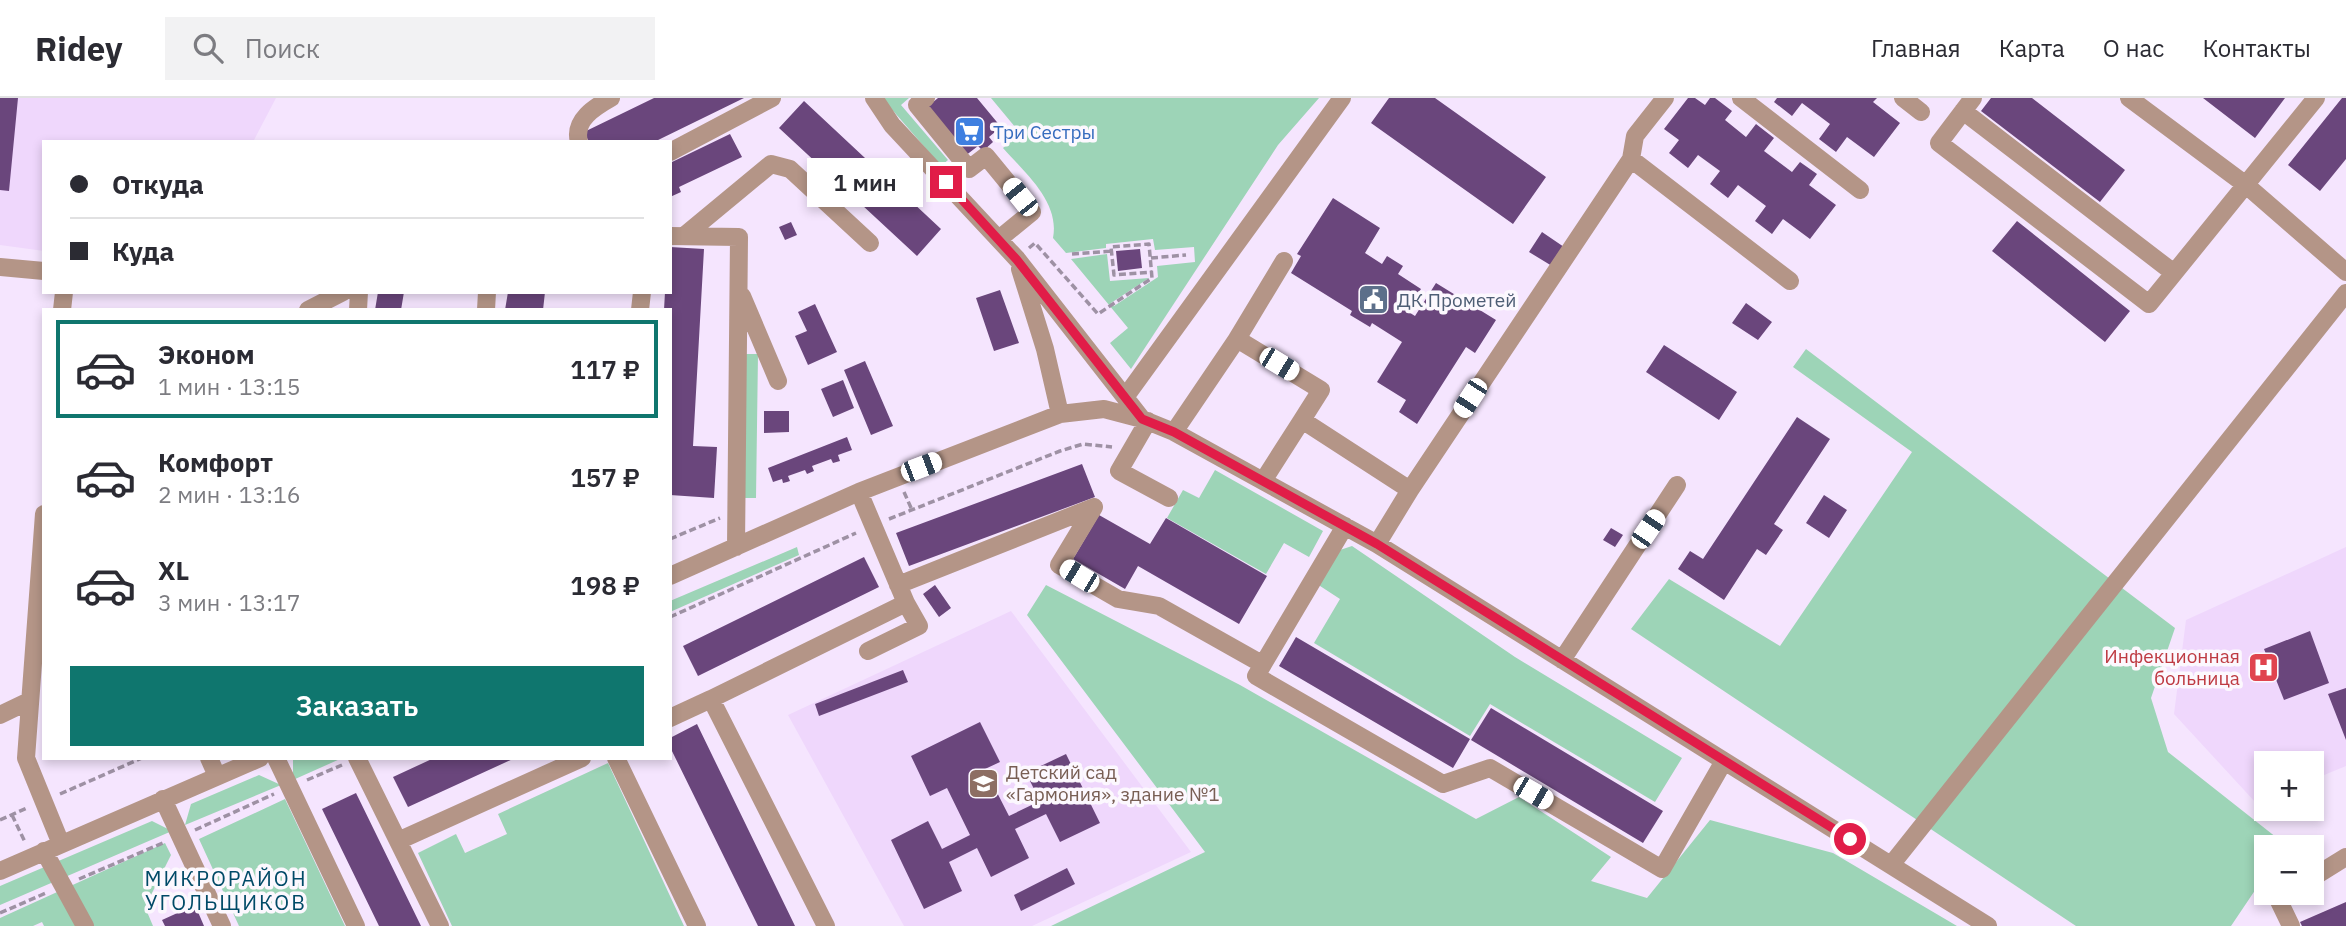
<!DOCTYPE html>
<html lang="ru">
<meta charset="utf-8">
<style>
:root{--surface:#fff;--page:#f2f2f3;--text:#2b2b33;--muted:#7c7c81;--line:#e1e1e2;--accent:#0f766e}
body{margin:0;font-family:"IBM Plex Sans",sans-serif;background:var(--page);color:var(--text);height:100vh;display:flex;flex-direction:column;font-size:26px;white-space:nowrap}
*{box-sizing:border-box;margin:0}
p{font-size:23px;color:var(--muted)}
.icon{flex:none;width:38px;height:38px;fill:none;stroke:currentColor;stroke-width:2;stroke-linecap:round;stroke-linejoin:round}
.map{position:relative;flex:1;overflow:hidden}
.panel{position:absolute;left:42px;top:210px;width:630px;height:452px;display:flex;flex-direction:column;background:var(--surface);border-radius:0px;box-shadow:0 4px 10px #0003}
.panel>*{flex:none}
.banner{position:absolute;left:42px;top:42px;width:630px;height:154px;border-radius:0px;box-shadow:0 4px 10px #0003;display:grid;align-content:center;height:154px;padding:0 28px;background:var(--surface)}
.controls{position:absolute;left:2254px;top:653px;display:grid;gap:14px}
.controls a{display:grid;place-items:center;width:70px;height:70px;border-radius:0px;background:var(--surface);box-shadow:0 4px 10px #0003;font-size:35px}
.end{position:absolute;width:32px;height:32px;margin:-16px;border:9px solid #e11d48;background:#fff;box-shadow:0 0 0 4px #fff}
.from{border-radius:50%}
.bubble{position:absolute;height:49px;border-radius:0px;background:var(--surface);box-shadow:0 4px 10px #0003;font-size:23px;font-weight:600;line-height:49px;text-align:center}
.car{position:absolute;width:21px;height:42px;margin:-21px -10px;border-radius:9px;box-shadow:0 0 5px 2px #0007;background:linear-gradient(#fff 24%,#345 0 40%,#fff 0 76%,#345 0 86%,#fff 0)}
.banner b{display:flex;align-items:center;gap:24px;height:66px;font-size:26px}
.banner b+b{border-top:2px solid var(--line)}
.banner i{width:18px;height:18px;background:var(--text)}
ul{padding:12px 0 0;list-style:none}
li{display:flex;align-items:center;gap:21px;height:98px;margin:0 14px 10px;padding:0 14px;border:4px solid transparent;border-radius:0px}
li div{flex:1}
li b{display:block;font-size:26px}
li em{font-style:normal;font-weight:600}
li.selected{border-color:var(--accent)}
li>.icon{width:63px;height:63px;stroke-width:1.5}
.primary-button{display:flex;gap:14px;margin-top:auto;padding:14px 28px}
.primary-button a{flex:1;height:80px;border-radius:0px;background:var(--accent);color:#fff;font-size:28px;font-weight:600;line-height:80px;text-align:center}
header{display:flex;align-items:center;gap:42px;box-sizing:border-box;height:98px;padding:0 35px;background:var(--surface);border-bottom:2px solid var(--line)}
header strong{font-size:33px}
nav{display:flex;gap:38px;margin-inline-start:auto;font-size:24px}
.search{width:490px;height:63px;background:var(--page);display:flex;align-items:center;gap:18px;box-sizing:border-box;padding:0 24px;border-radius:0px;color:var(--muted);font-size:26px}
.map>svg:first-child{display:block}
.built{fill:#efd7fc}
.green{fill:#9dd4b7}
.building{fill:#6a467c}
.lines{fill:none;stroke-linecap:round;stroke-linejoin:round}
.path{stroke:#9e91a4;stroke-width:3.5;stroke-dasharray:7 3.5;stroke-linecap:butt}
.minor{stroke:#b49587;stroke-width:18}
.route{stroke:#e11d48;stroke-width:9}
.labels{text-anchor:middle;stroke-width:7;stroke-linejoin:round;paint-order:stroke}
.shop-label{font-size:19px;fill:#366cbe;stroke:#fcf8fe;text-anchor:start}
.service-label{font-size:19px;fill:#4e5e75;stroke:#fcf8fe;text-anchor:start}
.health-label{font-size:19px;fill:#be3a42;stroke:#fcf8fe;text-anchor:end}
.education-label{font-size:19px;fill:#785e54;stroke:#fcf8fe;text-anchor:start}
.neighbourhood-label{font-size:21px;letter-spacing:2px;fill:#004a67;stroke:#fcf8fe}
</style>
<header>
<strong>Ridey</strong>
<div class="search"><svg class="icon" aria-label="search" viewBox="0 0 24 24"><circle cx="10" cy="10" r="6"/><path d="M15 15l6 6"/></svg>Поиск</div>
<nav><a>Главная</a><a>Карта</a><a>О нас</a><a>Контакты</a></nav>
</header>
<div class="map">
<svg width="2346" height="828" viewBox="0 0 2346 828">
<rect width="100%" height="100%" fill="#f5e5fe"/>
<path class="built" d="M0,0H276L253,44H44V153L0,147Z
M2346,449V668L2312,682V665H2266V700L2256,705L2174,616L2186,522Z
M1011,513L1191,754L1032,828H904L788,617Z"/>
<path class="green" d="M882,0H909L901,7L948,62L941,68Z
M991,0H1319L1278,47L1131,271L1110,245L1128,230L1071,161L1107,156L1110,183L1149,180L1111,205L1114,208L1158,179L1157,168L1195,164L1194,149L1155,152L1153,141L1106,146V150L1066,155L1053,140C1060,104 1025,75 1003,50L1020,35Z
M1806,251L2175,530L2151,600L2168,654L2286,747L2266,749V776L2231,828H2076L1631,531L1669,481L1780,548L1912,354L1793,269Z
M744,256H758L756,400H742Z
M1215,372L1323,433L1309,459L1284,445L1266,476L1167,420L1183,392L1199,400Z
M1352,448L1515,559L1682,660L1655,704L1490,606L1470,638L1314,545L1340,501L1317,486L1340,452Z
M797,449L799,457L670,514V503Z
M1046,487L1240,587L1476,721L1519,699L1611,759L1591,783L1647,800L1710,722L1833,755L1957,828H1051L1205,754L1027,517Z
M297,660H338L340,661L293,682V662Z
M608,665L684,828H452L418,755L456,736L465,755L507,736L498,716Z
M259,677L281,687L185,727L191,706Z
M285,701L345,828H239L199,741Z
M152,723L172,733L0,807V788Z
M165,745L171,757L145,809L153,828H44L42,824L33,828H0V820Z"/>
<path class="building" d="M0,0H18L9,93L0,92Z
M654,0H744L654,44H589L584,34Z
M938,0H977L1001,29L989,39L993,44L983,53L978,48L965,58L926,10Z
M1389,0H1435L1546,79L1513,126L1371,25Z
M1688,0H1695L1705,7L1710,0H1715L1732,13L1725,22L1746,39L1756,26L1774,40L1764,53L1792,74L1800,64L1817,76L1809,87L1836,107L1810,141L1783,121L1772,136L1755,123L1766,108L1738,87L1728,100L1710,86L1720,73L1698,57L1688,70L1669,55L1679,42L1664,31Z
M1777,0H1877L1873,4L1900,25L1874,59L1847,39L1836,54L1819,41L1830,26L1802,5L1792,18L1774,4Z
M1991,0H2032L2125,72L2100,104L1981,13Z
M2203,0H2285L2255,40Z
M2342,0H2346V61L2320,93L2288,67Z
M804,3L941,131L917,158L779,30Z
M730,36L742,59L679,89L681,94L670,99V65Z
M1333,100L1380,130L1365,155L1382,166L1387,158L1403,168L1398,176L1421,191L1407,213L1415,218L1436,185L1496,222L1475,255L1466,249L1417,326L1399,314L1406,302L1377,284L1402,244L1372,225L1370,229L1350,217L1352,213L1291,175L1301,158L1297,156Z
M2017,123L2130,213L2105,244L1992,153Z
M791,124L797,137L785,142L779,129Z
M1542,134L1564,149L1552,168L1529,154Z
M670,149L704,151L693,348L717,349L714,400L670,397V212H664L665,194H670Z
M1140,151L1142,170L1118,173L1116,153Z
M1000,192L1019,245L994,253L976,200Z
M378,194H404L401,212H375Z
M508,194H545L543,212H505Z
M1746,205L1772,224L1758,242L1732,225Z
M815,206L837,254L808,267L795,238L807,233L798,214Z
M1664,247L1737,294L1719,322L1646,274Z
M865,263L893,328L871,337L844,272Z
M843,282L854,310L833,319L821,291Z
M764,313H789V334L764,335Z
M1797,319L1830,341L1774,426L1783,432L1766,457L1757,451L1724,502L1678,471L1690,453L1703,461Z
M847,339L852,352L838,357L840,363L833,365L831,361L812,368L814,373L807,376L805,372L788,378L790,383L787,384L783,385L782,381L773,384L768,370Z
M1082,366L1095,399L909,468L896,435Z
M1824,397L1847,412L1829,440L1806,425Z
M1099,417L1150,446L1166,420L1267,478L1239,526L1138,468L1125,491L1073,461Z
M1611,430L1623,437L1615,449L1603,442Z
M864,459L879,489L698,578L683,548Z
M935,487L951,510L939,519L923,496Z
M2310,533L2329,585L2284,602L2264,551Z
M1296,539L1470,641L1453,670L1279,568Z
M903,572L908,584L819,618L815,606Z
M2346,590V642L2328,596Z
M1491,610L1663,713L1643,745L1471,642Z
M980,624L1000,664L985,671L1009,718L1040,703L1026,675L1066,656L1100,725L1060,744L1046,716L1015,731L1029,760L991,779L977,750L949,764L962,793L924,811L891,742L928,723L942,751L970,737L947,690L930,698L911,658Z
M697,626L795,828H758L670,649V640Z
M434,660H515L408,709L393,679Z
M356,695L421,828H379L322,711Z
M1067,770L1075,786L1021,813L1014,797Z
M2346,804V828H2302L2300,824Z
M195,807L204,828H165L162,822Z"/>
<g class="lines">
<path class="path" d="M1029,150L1035,145L1098,216L1152,180L1149,146L1111,149L1114,177L1152,174
M1072,156L1112,153
M1151,160L1186,157
M904,394L912,412
M889,421L1060,353L1083,346L1112,349
M670,441L720,420
M670,519L856,435
M307,682L342,667
M60,696L142,660
M12,717L25,744
M0,722L27,710
M195,732L274,696
M79,781L165,744
M0,815L46,795"/>
<path class="minor" d="M874,0L892,27L1017,161L1142,321
M926,0L917,7L969,71L986,58L1032,114L999,141
M1741,0L1860,92
M1903,0L1921,14
M1973,0L1939,45L2149,206L2316,0
M2129,0L2246,87L2346,174
M1963,13L2174,175
M579,44C573,22 595,9 611,0
M670,54L772,0
M1631,61L1790,183
M670,138L739,139L736,449
M684,138L771,66L790,71L870,145
M0,169L44,173
M1020,171L1045,251L1060,316
M742,198L778,283
M62,212L64,194
M308,212L343,194
M358,212L359,194
M486,212L487,194
M640,212L642,194
M1237,241L1284,163
M1126,298L1342,0
M1148,323L1119,373L1169,400
M1174,334L1237,241L1321,292L1302,322L1410,392L1377,446
M1263,383L1302,322
M1410,392L1631,61L1635,38L1665,0
M1094,409L1059,467L1118,501L1159,508L1262,566
M44,416L26,660L61,746
M1345,428L1256,578L1443,686L1490,670L1662,771L1724,663
M670,478L859,394L1060,316L1104,311L1142,321L1174,334L1377,446L1988,828
M898,487L1094,409
M868,553L919,528L906,505
M1562,562L1677,387
M0,617L29,603
M670,620L711,601
M209,660L217,678
M276,660L356,828
M357,660L440,828
M616,660L697,828
M163,701L222,828
M398,743L582,660
M44,753L85,828
M1891,767L2346,195
M0,773L260,660
M2312,780L2346,759
M2288,794L2278,801L2291,828
M826,828L711,601L906,505L859,394"/>
</g>
<g class="lines">
<path class="route" d="M946,84L1017,162L1142,321L1174,334L1377,446L1850,741"/>
</g>
<defs>
<symbol id="supermarket-square" viewBox="-11 -11 22 22"><rect x="-9" y="-9" width="18" height="18" rx="4" fill="#3f7fe0" stroke="#fcf8fe"/><path d="M-6-5.5h2.5l.6 2H6L4.5 2H-2.5L-4.4-4H-6ZM-1.5 3.2a1.3 1.3 0 1 0 .1 0ZM3 3.2a1.3 1.3 0 1 0 .1 0Z" fill="#fff"/></symbol>
<symbol id="civic-square" viewBox="-11 -11 22 22"><rect x="-9" y="-9" width="18" height="18" rx="4" fill="#5c6f8a" stroke="#fcf8fe"/><path d="M-.6-6.5H3V-4.5H.6V-3L4-1V1h2V6H-6V1h2V-1L-.6-3ZM-1.2 2.5V6h2.4V2.5Z" fill="#fff"/></symbol>
<symbol id="hospital-square" viewBox="-11 -11 22 22"><rect x="-9" y="-9" width="18" height="18" rx="4" fill="#e0444e" stroke="#fcf8fe"/><path d="M-5-5h3v3.5h4V-5h3V5h-3V1.5h-4V5h-3Z" fill="#fff"/></symbol>
<symbol id="school-square" viewBox="-11 -11 22 22"><rect x="-9" y="-9" width="18" height="18" rx="4" fill="#8d6e63" stroke="#fcf8fe"/><path d="M0-5L7-2L0 1L-7-2ZM-4 1L0 2.5L4 1V4Q0 6-4 4Z" fill="#fff"/></symbol>
</defs>
<g fill-rule="evenodd">
<use href="#supermarket-square" x="952" y="16" width="35" height="35"/>
<use href="#civic-square" x="1356" y="184" width="35" height="35"/>
<use href="#hospital-square" x="2246" y="552" width="35" height="35"/>
<use href="#school-square" x="966" y="668" width="35" height="35"/>
</g>
<g class="labels">
<g class="shop-label">
<text x="993" y="41">Три Сестры</text>
</g>
<g class="service-label">
<text x="1397" y="209">ДК Прометей</text>
</g>
<g class="health-label">
<text x="2240" y="565">Инфекционная<tspan x="2240" dy="22">больница</tspan></text>
</g>
<g class="education-label">
<text x="1006" y="681">Детский сад<tspan x="1006" dy="22">«Гармония», здание №1</tspan></text>
</g>
<g class="neighbourhood-label">
<text x="226" y="788">МИКРОРАЙОН<tspan x="226" dy="24">УГОЛЬЩИКОВ</tspan></text>
</g>
</g>
</svg>
<div class="controls">
<a>+</a>
<a>−</a>
</div>
<i class="end from" style="left:1850px;top:741px"></i>
<i class="end" style="left:946px;top:84px"></i>
<div class="bubble" style="left:807px;top:60px;width:116px">1 мин</div>
<i class="car" style="left:1020px;top:99px;rotate:321deg"></i>
<i class="car" style="left:1279px;top:266px;rotate:121deg"></i>
<i class="car" style="left:1470px;top:300px;rotate:213deg"></i>
<i class="car" style="left:921px;top:369px;rotate:69deg"></i>
<i class="car" style="left:1648px;top:431px;rotate:34deg"></i>
<i class="car" style="left:1079px;top:478px;rotate:301deg"></i>
<i class="car" style="left:1533px;top:695px;rotate:120deg"></i>
<div class="banner">
<b><i class="from"></i>Откуда</b>
<b><i></i>Куда</b>
</div>
<section class="panel">
<ul>
<li class="selected"><svg class="icon" aria-label="car" viewBox="0 0 24 24"><path d="M5 17H2v-5l4-1 3-4h7l3 4 3 1v5h-3M9 17h6M6 11h13"/><circle cx="7" cy="17" r="2"/><circle cx="17" cy="17" r="2"/></svg><div><b>Эконом</b><p>1 мин · 13:15</p></div><em>117 ₽</em></li>
<li><svg class="icon" aria-label="car" viewBox="0 0 24 24"><path d="M5 17H2v-5l4-1 3-4h7l3 4 3 1v5h-3M9 17h6M6 11h13"/><circle cx="7" cy="17" r="2"/><circle cx="17" cy="17" r="2"/></svg><div><b>Комфорт</b><p>2 мин · 13:16</p></div><em>157 ₽</em></li>
<li><svg class="icon" aria-label="car" viewBox="0 0 24 24"><path d="M5 17H2v-5l4-1 3-4h7l3 4 3 1v5h-3M9 17h6M6 11h13"/><circle cx="7" cy="17" r="2"/><circle cx="17" cy="17" r="2"/></svg><div><b>XL</b><p>3 мин · 13:17</p></div><em>198 ₽</em></li>
</ul>
<div class="primary-button"><a>Заказать</a></div>
</section>
</div>
